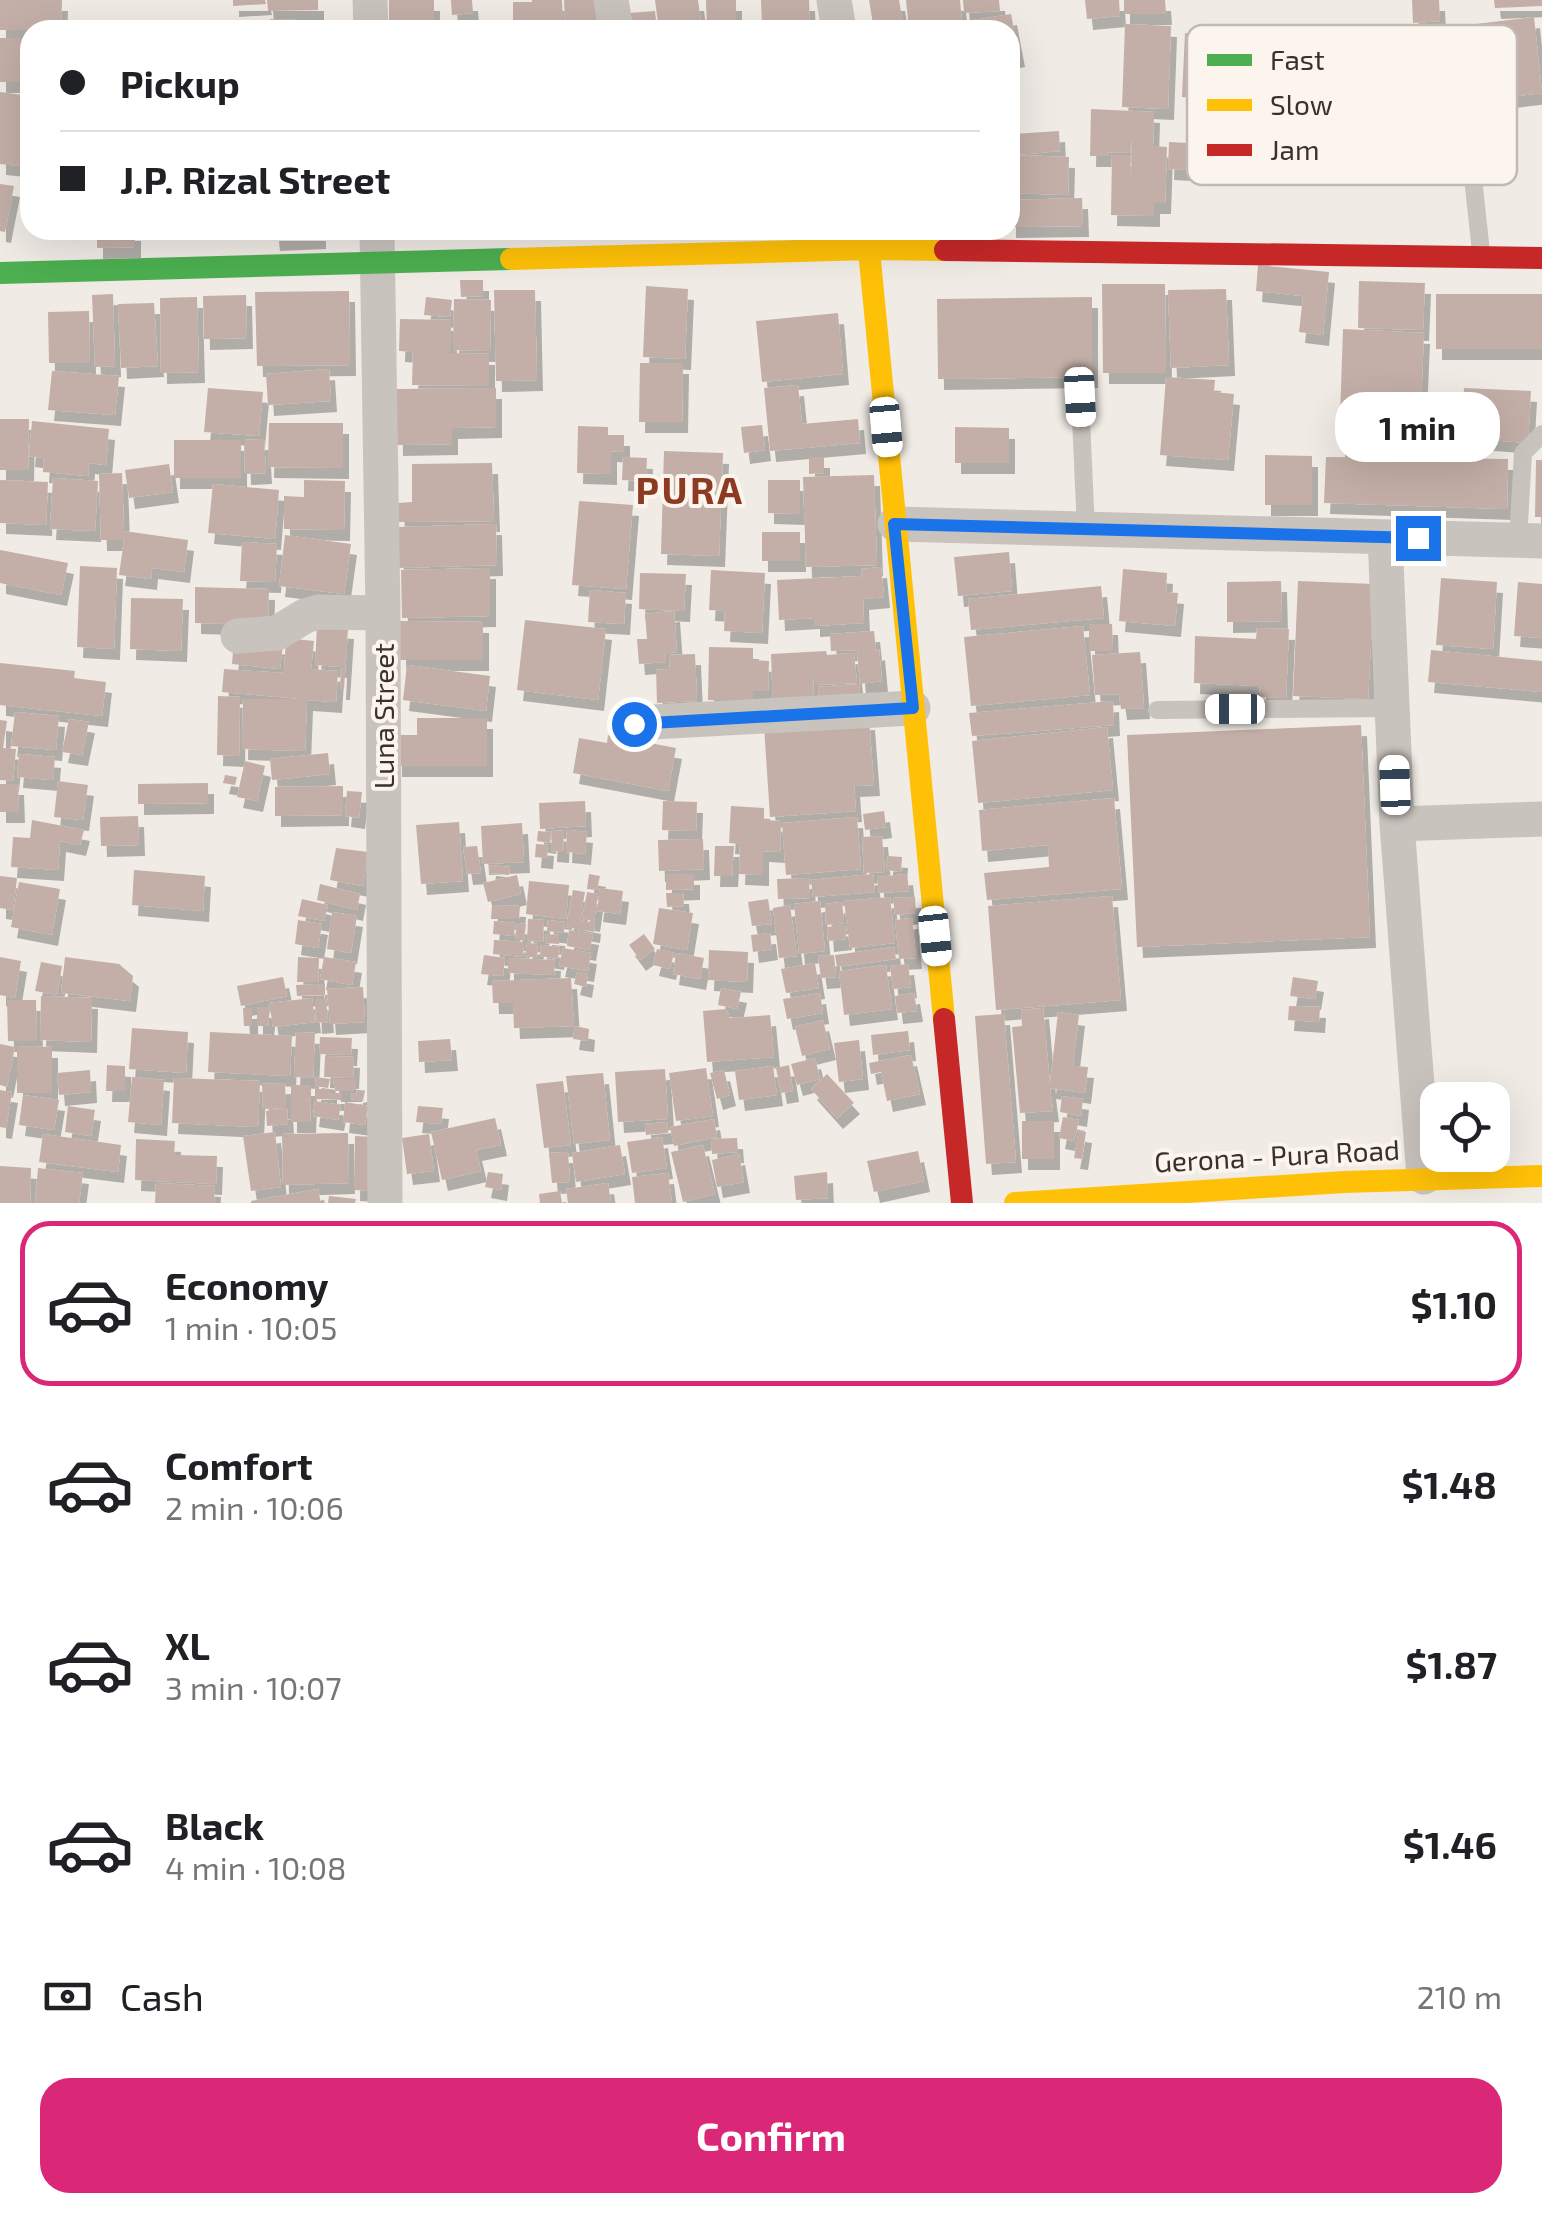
<!DOCTYPE html>
<meta charset="utf-8">
<style>
:root{--surface:#fff;--page:#f6f6f6;--text:#202124;--muted:#757577;--line:#e0e0e0;--accent:#db2777}
body{margin:0;font-family:"Exo 2",sans-serif;background:var(--page);color:var(--text);height:100vh;display:flex;flex-direction:column;font-size:38px;white-space:nowrap}
*{box-sizing:border-box;margin:0}
p{font-size:32px;color:var(--muted)}
.icon{flex:none;width:55px;height:55px;fill:none;stroke:currentColor;stroke-width:2;stroke-linecap:round;stroke-linejoin:round}
.map{position:relative;height:1203px;overflow:hidden}
.side{display:flex;flex-direction:column;background:var(--surface);flex:1}
.side>*{flex:none}
.top-card{position:absolute;left:20px;top:20px;width:1000px;height:220px;border-radius:30px;box-shadow:0 10px 40px #0002;display:grid;align-content:center;height:220px;padding:0 40px;background:var(--surface)}
.tools{position:absolute;left:1420px;top:1082px;display:grid;gap:20px}
.tools a{display:grid;place-items:center;width:90px;height:90px;border-radius:20px;background:var(--surface);box-shadow:0 10px 40px #0002;font-size:50px}
.end{position:absolute;width:45px;height:45px;margin:-22px;border:12px solid #1a73e8;background:#fff;box-shadow:0 0 0 5px #fff}
.from{border-radius:50%}
.bubble{position:absolute;height:70px;border-radius:30px;background:var(--surface);box-shadow:0 10px 40px #0002;font-size:32px;font-weight:700;line-height:70px;text-align:center}
.car{position:absolute;width:30px;height:60px;margin:-30px -15px;border-radius:12px;box-shadow:0 0 8px 2px #0007;background:linear-gradient(#fff 24%,#345 0 40%,#fff 0 76%,#345 0 86%,#fff 0)}
.top-card b{display:flex;align-items:center;gap:35px;height:95px;font-size:38px}
.top-card b+b{border-top:2px solid var(--line)}
.top-card i{width:25px;height:25px;background:var(--text)}
ul{padding:18px 0 0;list-style:none}
li{display:flex;align-items:center;gap:30px;height:165px;margin:0 20px 15px;padding:0 20px;border:5px solid transparent;border-radius:30px}
li div{flex:1}
li b{display:block;font-size:38px}
li em{font-style:normal;font-weight:700}
li.on{border-color:var(--accent)}
li>.icon{width:90px;height:90px;stroke-width:1.5}
.pay{display:flex;align-items:center;gap:25px;height:110px;padding:0 40px;font-size:38px}
.pay p{margin-inline-start:auto}
.cta{display:flex;gap:20px;margin-top:auto;padding:20px 40px}
.cta a{flex:1;height:115px;border-radius:30px;background:var(--accent);color:#fff;font-size:40px;font-weight:700;line-height:115px;text-align:center}
.map>svg:first-child{display:block}
.building{fill:#c3afa7;filter:url(#shadow)}
.lines{fill:none;stroke-linecap:round;stroke-linejoin:round}
.lane{stroke:#c9c3be;stroke-width:18}
.street{stroke:#c9c3be;stroke-width:35}
.fast{stroke:#4caf50;stroke-width:22}
.slow{stroke:#ffc107;stroke-width:22}
.jam{stroke:#c62828;stroke-width:22}
.route{stroke:#1a73e8;stroke-width:12}
.labels{text-anchor:middle;stroke-width:8;stroke-linejoin:round;paint-order:stroke}
.street-label{font-size:28px;fill:#3b302b;stroke:#fbf5ee}
.district-label{font-size:38px;font-weight:bold;letter-spacing:2.5px;fill:#8c3b22;stroke:#fbf5ee}
.key{fill:#fbf5ee;stroke:#c1bab4;stroke-width:2.5}
.key-label{font-size:28px;fill:#3b302b}
</style>
<div class="map">
<svg width="1542" height="1203" viewBox="0 0 1542 1203">
<defs>
<filter id="shadow"><feDropShadow dx="6" dy="11" stdDeviation="0" flood-color="#0004"/></filter>
</defs>
<rect width="100%" height="100%" fill="#f0ebe5"/>
<path class="building" d="M0,0H62L61,30H0Z
M233,0H265L266,4L233,6Z
M267,0H318V10L268,11Z
M389,0H434V21L389,22Z
M451,0H472L473,13L452,15Z
M532,0H562L563,20H513V2H532Z
M564,0H597L602,30H544L543,23H565Z
M655,0H698L702,30H659Z
M706,0H736V30H707Z
M761,0H809L810,25L762,27Z
M869,0H899L904,30H874Z
M906,0H960L962,25L909,29Z
M963,0H999L1000,11L964,13Z
M1085,0H1119L1120,16L1087,19Z
M1124,0H1165L1166,14H1124Z
M1412,0H1439L1440,21L1413,23Z
M1494,0H1542V6L1495,8Z
M655,11L657,30H631L629,13Z
M1011,14L1019,56L1010,58V30H969L968,21Z
M1534,17L1542,93L1485,100L1476,24Z
M270,19L322,21V30H270Z
M506,21V30H466V24Z
M324,23H339V30H324Z
M1125,24L1171,26L1168,109L1122,107Z
M1185,33L1220,35L1217,99L1182,97Z
M0,38H30V82H0Z
M0,92L30,96V167L0,164Z
M1091,109L1154,112L1153,146L1167,147L1165,203H1154V216L1111,215L1112,155H1130L1131,177L1132,138L1130,153L1108,152L1107,156H1090Z
M1059,131L1060,151L1016,155L1014,134Z
M1169,142L1188,143L1186,170L1168,169Z
M1016,155L1069,157L1068,195L1010,193V156Z
M0,184L14,186L5,232L0,231Z
M1082,198L1083,226L1010,227V200Z
M97,230H135V247L97,248Z
M273,230H320V238L274,240Z
M1258,265L1329,272L1323,335L1299,332L1303,296L1256,291Z
M460,280H483V296L461,297Z
M1359,281L1425,283L1423,330L1358,328Z
M1102,284H1165L1166,373H1103Z
M646,286L688,289L685,359L643,357Z
M1226,289L1229,365L1171,368L1168,290Z
M494,290H535L537,380L496,381Z
M349,291L350,365L257,366L255,292Z
M113,294L115,366L95,367L92,295Z
M1436,294H1542V349H1436Z
M246,295L247,338L204,339L203,296Z
M197,297L199,372L161,373L160,298Z
M426,297L452,300L450,317L424,315Z
M1092,297V377L938,379L937,299Z
M454,299L491,300L490,351L453,350Z
M154,303L158,366L121,368L118,304Z
M89,311L90,363H49L48,312Z
M838,313L843,374L762,382L756,321Z
M400,319L451,320V353L489,354V386L412,385L413,352L399,351Z
M1343,329L1424,333L1419,450L1339,447Z
M640,363H683L682,422H639Z
M329,369L331,401L268,405L266,374Z
M52,371L119,376L115,415L48,410Z
M1166,377L1215,380L1214,392L1234,394L1228,460L1160,455Z
M798,385L802,424L858,419L860,443L770,451L764,388Z
M208,388L263,392L259,436L204,432Z
M496,388V427L452,428V444L397,445L396,389Z
M1464,388L1531,391L1528,443L1461,438Z
M0,419H29L28,470H0Z
M32,421L109,429L106,465L89,463L88,476L43,472L44,458L29,456Z
M269,423H343V468L268,467Z
M762,425L765,450L744,453L741,427Z
M578,426L608,427V435H624V452L611,451V474L577,473Z
M955,427L1009,428V463H955Z
M264,439L266,473L245,474L244,440Z
M174,440H241V478H174Z
M664,451L723,453L719,556L661,554Z
M1265,455L1312,456V505H1265Z
M623,457L647,458L646,481L622,480Z
M809,457H824V473L809,474Z
M1326,457L1508,459L1507,509L1324,503Z
M1536,460H1542V517H1535Z
M492,463L494,521L399,522L398,503L412,502V464Z
M169,464L173,492L129,498L125,470Z
M122,473L124,531L188,540L184,572L152,568L151,579L119,575L124,540H101L99,474Z
M874,475L877,565L806,567L803,477Z
M53,478L98,481L95,531L50,529Z
M0,480L48,482L46,525L0,523Z
M304,480L345,481L344,530L284,529V496L304,497Z
M768,480H800V514L768,513Z
M213,484L279,490L275,539L208,533Z
M579,501L633,505L626,589L572,585Z
M496,524L497,565L398,568L397,527Z
M762,532H800V561H762Z
M285,535L351,544L344,594L279,586Z
M242,542L277,544L275,582L240,581Z
M0,550L68,563L61,595L0,583Z
M1009,552L1012,591L958,596L954,557Z
M80,566L117,568L114,649L77,647Z
M881,567L884,597L863,599L864,623L814,626V618L779,620L777,580L862,576L861,569Z
M490,568V616L402,618L401,570Z
M1123,569L1167,573L1166,592L1178,593L1175,626L1119,621Z
M711,570L765,573L762,633L724,631L725,611L709,610Z
M640,573L686,574L684,611L639,609Z
M1441,578L1497,582L1493,649L1436,645Z
M1281,581L1282,621L1227,622V582Z
M1298,581L1374,584L1368,699L1293,696Z
M1518,582L1542,584V638L1514,636Z
M1101,586L1104,618L971,630L968,599Z
M195,587L269,589L268,625L195,623Z
M590,590L626,593L624,624L588,622Z
M131,598L183,599L181,651L130,649Z
M674,611L677,652L665,653L666,662L639,664L637,639H647L645,614Z
M525,620L606,629L598,700L517,690Z
M400,621L483,622V660H400Z
M1089,624H1112L1113,651H1089Z
M317,626L348,628L344,689H340L341,667L315,665Z
M1083,626L1090,695L971,706L964,637Z
M1257,628L1289,629L1286,698L1259,697L1260,686L1194,683L1195,636L1256,639Z
M874,631L876,650L879,649L882,681L860,684L857,650L831,651L830,634Z
M286,638L314,641L311,669L338,671L336,702L307,700L305,751L242,749L243,699H302L222,692L224,669L284,673Z
M234,639L283,644L280,669L232,664Z
M709,647L753,648V660L769,661L768,691H753V700H708Z
M1431,650L1542,661V692L1428,682Z
M826,651L827,655L854,653L857,683L815,685V677H813L814,706L773,709L771,654Z
M1140,652L1144,708L1121,709L1119,694L1095,695L1092,655Z
M695,654L697,701L657,703L656,670L670,669L669,655Z
M0,663L75,671L74,678L106,682L102,716L0,705Z
M407,665L490,676L486,711L403,700Z
M859,684L861,703L820,707L818,687Z
M218,696L240,697L239,756L217,755Z
M1113,701L1114,725L972,736L969,713Z
M15,712L59,716L56,750L11,746Z
M417,718H487V766H396V735H417Z
M69,719L89,722L82,755L62,752Z
M869,719L874,785L854,786L856,811L770,817L764,726Z
M0,720L7,721L3,748L16,749L13,781L0,780Z
M1361,725L1370,937L1137,947L1127,735Z
M1107,727L1113,790L978,803L972,741Z
M608,735L676,748L668,791L573,773L579,738L607,743Z
M328,753L330,774L272,780L270,759Z
M19,754L55,757L53,780L17,777Z
M245,761L265,766L257,801L237,797Z
M225,775L237,777L235,785L223,783Z
M58,781L88,785L83,820L54,817Z
M208,783V803L138,804V784Z
M0,784H18L19,812H0Z
M343,786V815L275,816V787Z
M347,791L362,792L359,818L345,816Z
M1114,798L1122,889L987,900L984,873L1049,867L1048,845L982,851L979,810Z
M585,801L586,826L540,829L539,803Z
M663,801L697,802L696,831L662,830Z
M731,806L764,808V820L781,821L780,852L763,851V875L739,874L740,844L729,843Z
M884,811L886,827L865,830L863,814Z
M138,816L139,845L101,846L100,817Z
M857,817L861,869L786,875L782,823Z
M32,820L84,830L80,845L60,841L58,870L11,867L13,837L30,838Z
M459,822L463,881L421,884L416,825Z
M522,823L524,862L483,864L481,826Z
M552,830L564,831L563,852L551,851Z
M567,830L587,832L585,854L566,852Z
M538,831L551,832L550,843L537,841Z
M882,836L885,872L864,873L862,837Z
M703,839L704,869L659,871L658,840Z
M536,844L548,845L547,858L535,857Z
M477,846L481,873L467,874L463,847Z
M715,846H734L732,876H714Z
M336,848L368,852L363,886L330,880Z
M888,856L902,857L901,872L886,870Z
M490,865L510,867L509,875L489,873Z
M134,870L205,876L203,911L132,905Z
M589,874L600,876L597,890L587,889Z
M666,874H694V889L666,890Z
M873,874L875,892L813,897L811,880Z
M907,874L909,891L879,893L877,877Z
M517,875L521,894L488,902L483,883Z
M0,876L17,878L13,910L0,908Z
M809,878L810,898L778,899L777,879Z
M529,881L569,885L566,919L526,914Z
M19,882L60,889L52,935L11,927Z
M320,884L360,894L357,910L317,900Z
M600,888L623,891L620,914L597,911Z
M573,890L585,892L580,920L595,923L594,932L566,927Z
M587,892L598,894L594,921L582,919Z
M666,893H683L684,906L667,907Z
M1112,896L1121,1000L996,1010L988,906Z
M890,897L895,943L850,948L844,901Z
M915,897L916,913L895,915L893,898Z
M302,899L328,905L324,921L298,916Z
M768,899L772,924L752,926L748,902Z
M820,901L825,951L799,954L794,904Z
M842,902L844,923L826,925L825,904Z
M492,905L520,906L519,919H491Z
M790,905L797,956L779,958L773,908Z
M659,908L693,913L687,950L653,944Z
M332,912L357,916L351,953L327,949Z
M912,918L916,958L899,959L895,920Z
M528,919L544,920L543,942L527,941Z
M298,920L322,924L318,948L295,944Z
M548,920L565,922L564,933L547,931Z
M494,921L515,923L514,936L493,934Z
M517,923L526,924L524,940H515Z
M845,925L846,939L828,941L827,927Z
M569,930L593,934L590,950L567,946Z
M770,933L772,949L753,952L751,935Z
M546,934L559,935V944L545,943Z
M644,934L655,949L640,960L629,945Z
M494,940L524,942L523,957L493,954Z
M527,943L538,944L537,958L525,956Z
M541,945L560,947L558,959L540,956Z
M894,947L896,959L837,967L835,955Z
M563,948L591,953L588,971L559,966Z
M657,949L674,953L670,969L653,965Z
M709,950L748,952L747,982L708,980Z
M676,953L704,958L700,979L673,974Z
M484,955L505,958L503,976L481,974Z
M834,955L836,977L821,978L818,956Z
M0,957L21,961L15,998L0,995Z
M65,957L119,964L133,976L130,1001L61,993Z
M298,957L319,958L318,982H297Z
M324,957L356,962L352,985L320,979Z
M508,958L555,960L554,975L508,973Z
M41,962L62,966L57,995L35,991Z
M815,963L819,988L786,993L781,969Z
M908,964L911,987L893,989L890,966Z
M886,965L892,1009L844,1015L839,971Z
M577,972L588,974L586,987L574,984Z
M283,977L287,996L241,1006L237,986Z
M1293,977L1318,981L1315,999L1290,996Z
M571,978L574,1026L514,1028L513,1003H493L492,981Z
M318,984V990L319,984H325V995L297,996L296,985Z
M363,987L365,1022L330,1024L327,989Z
M721,988L741,992L737,1009L718,1005Z
M820,993L823,1013L787,1019L783,999Z
M914,993L917,1011L897,1013L895,996Z
M41,996L92,998L91,1042L40,1040Z
M312,998L315,1022L273,1027L270,1008L268,1026H257V1007H270L269,1003Z
M315,999H326L328,1022L316,1023Z
M7,1000H36L37,1041H8Z
M1289,1006L1320,1007L1319,1022L1288,1020Z
M243,1008H252V1026H244Z
M1043,1008L1050,1084L1058,1012L1079,1015L1073,1066L1088,1067L1085,1093L1050,1088L1053,1111L1020,1113L1012,1027L1022,1026L1021,1010Z
M726,1009L730,1018L770,1015L774,1057L707,1062L703,1011Z
M1004,1014L1016,1162L986,1164L975,1016Z
M823,1020L830,1049L802,1056L795,1027Z
M575,1026L589,1029L588,1041L573,1039Z
M132,1028L188,1032L186,1073L129,1069Z
M908,1031L910,1050L873,1055L871,1035Z
M210,1032L292,1036L290,1076L208,1072Z
M296,1032L315,1033L313,1078L294,1077Z
M320,1037L352,1038L351,1055L319,1054Z
M450,1039L452,1060L419,1062L418,1041Z
M859,1040L863,1079L839,1082L834,1043Z
M0,1044L15,1047L7,1087L0,1085Z
M17,1046L52,1047V1093H17Z
M911,1055L920,1094L887,1101L881,1072L871,1074L869,1063Z
M325,1056L354,1057L353,1078L324,1077Z
M815,1058L820,1079L797,1085L791,1064Z
M107,1065L125,1066V1091H106Z
M789,1065L793,1091L781,1093L776,1068Z
M773,1066L777,1095L739,1100L735,1071Z
M706,1068L713,1116L676,1121L669,1073Z
M665,1069L668,1119L618,1122L615,1072Z
M90,1070L91,1092L59,1095L57,1073Z
M724,1070L730,1095L717,1099L710,1073Z
M603,1073L610,1140L574,1144L566,1076Z
M827,1074L854,1103L837,1118L811,1089Z
M132,1077L164,1080L161,1125L128,1122Z
M316,1077L330,1079L328,1088L315,1086Z
M174,1078L260,1081L258,1127L172,1123Z
M333,1079H356V1091H335Z
M563,1081L571,1145L544,1148L536,1084Z
M285,1083L286,1108L263,1109L262,1084Z
M291,1085H311V1099H305L311,1100L310,1122H291Z
M315,1089H331V1093H342V1100L315,1099Z
M0,1090L12,1092L6,1128L0,1127Z
M365,1090L363,1101L351,1099L352,1093H356V1098L357,1092Z
M23,1095L59,1100L54,1130L19,1125Z
M1062,1096L1083,1099L1081,1116L1060,1112Z
M315,1101L341,1105L338,1120L313,1116Z
M345,1102L368,1106L365,1125L343,1122Z
M68,1106L95,1110L91,1136L65,1132Z
M418,1106L443,1108L441,1124L416,1122Z
M287,1108L288,1124L267,1126L266,1111Z
M1063,1117L1079,1120L1074,1141L1059,1138Z
M495,1118L501,1145L476,1150L481,1171L442,1180L431,1132Z
M714,1119L717,1137L674,1146L670,1127Z
M1022,1121H1054V1159H1022Z
M667,1122L668,1133L646,1135L645,1124Z
M1079,1131L1086,1132L1082,1159L1074,1158Z
M275,1132L281,1187L251,1191L243,1136Z
M348,1133L349,1183L283,1185L282,1134Z
M43,1134L121,1145L118,1172L39,1162Z
M429,1134L434,1171L407,1174L402,1138Z
M355,1136L375,1137L374,1191L354,1190Z
M662,1137L667,1168L632,1173L627,1142Z
M737,1138L738,1152L712,1154L711,1139Z
M136,1139L175,1141L174,1155L217,1156L216,1184L135,1180Z
M620,1145L625,1174L576,1182L572,1153Z
M703,1145L715,1194L683,1202L671,1152Z
M918,1151L924,1181L874,1192L867,1161Z
M568,1152L570,1182L552,1183L549,1153Z
M739,1154L744,1182L717,1187L712,1160Z
M0,1166L31,1168L30,1203H0Z
M38,1168L83,1173L79,1203H35Z
M488,1172L503,1174L501,1190L485,1187Z
M827,1172L828,1198L796,1200L794,1176Z
M668,1173L672,1203H635L632,1177Z
M156,1183L215,1186L214,1203H155Z
M608,1183L611,1203H568L566,1189Z
M318,1189L321,1203H251V1201Z
M560,1191L562,1203H540L539,1194Z
M329,1196L356,1199L355,1203H328Z"/>
<g class="lines">
<path class="lane" d="M1461,67L1481,252
M1080,397L1086,530
M1518,541L1523,453L1542,434
M1157,710L1392,708"/>
<path class="street" d="M370,0L371,30
M611,0L616,30
M834,0L839,30
M377,230L383,613L385,1203
M895,524L1542,541
M1385,537L1397,824L1424,1177
M238,636L277,633L305,616L318,612L383,613
M634,723L913,708
M1397,824L1542,819"/>
<path class="fast" d="M0,273L511,259"/>
<path class="slow" d="M867,230L944,1019
M511,259L870,249L945,250
M1015,1203L1344,1182L1542,1176"/>
<path class="jam" d="M945,250L1542,258
M944,1019L962,1203"/>
</g>
<g class="lines">
<path class="route" d="M634,724L913,708L894,524L1418,538"/>
</g>
<g class="labels">
<g class="street-label">
<text transform="translate(384 716) rotate(-90)" y="10">Luna Street</text>
<text transform="translate(1277 1156) rotate(-3)" y="10">Gerona - Pura Road</text>
</g>
<g class="district-label">
<text x="690" y="504">PURA</text>
</g>
</g>
<rect x="1187" y="25" width="330" height="160" rx="15" class="key"/>
<rect x="1207" y="54" width="45" height="12" fill="#4caf50"/>
<rect x="1207" y="99" width="45" height="12" fill="#ffc107"/>
<rect x="1207" y="144" width="45" height="12" fill="#c62828"/>
<g class="key-label">
<text x="1270" y="70">Fast</text>
<text x="1270" y="115">Slow</text>
<text x="1270" y="160">Jam</text>
</g>
</svg>
<div class="tools">
<a><svg class="icon" aria-label="locate" viewBox="0 0 24 24"><circle cx="12" cy="12" r="6"/><path d="M12 2v4M12 18v4M2 12h4M18 12h4"/></svg></a>
</div>
<i class="end from" style="left:634px;top:724px"></i>
<i class="end" style="left:1418px;top:538px"></i>
<div class="bubble" style="left:1335px;top:392px;width:165px">1 min</div>
<i class="car" style="left:1080px;top:397px;rotate:177deg"></i>
<i class="car" style="left:886px;top:427px;rotate:175deg"></i>
<i class="car" style="left:1235px;top:709px;rotate:270deg"></i>
<i class="car" style="left:1395px;top:785px;rotate:358deg"></i>
<i class="car" style="left:935px;top:936px;rotate:174deg"></i>
<div class="top-card">
<b><i class="from"></i>Pickup</b>
<b><i></i>J.P. Rizal Street</b>
</div>
</div>
<section class="side">
<ul>
<li class="on"><svg class="icon" aria-label="car" viewBox="0 0 24 24"><path d="M5 17H2v-5l4-1 3-4h7l3 4 3 1v5h-3M9 17h6M6 11h13"/><circle cx="7" cy="17" r="2"/><circle cx="17" cy="17" r="2"/></svg><div><b>Economy</b><p>1 min · 10:05</p></div><em>$1.10</em></li>
<li><svg class="icon" aria-label="car" viewBox="0 0 24 24"><path d="M5 17H2v-5l4-1 3-4h7l3 4 3 1v5h-3M9 17h6M6 11h13"/><circle cx="7" cy="17" r="2"/><circle cx="17" cy="17" r="2"/></svg><div><b>Comfort</b><p>2 min · 10:06</p></div><em>$1.48</em></li>
<li><svg class="icon" aria-label="car" viewBox="0 0 24 24"><path d="M5 17H2v-5l4-1 3-4h7l3 4 3 1v5h-3M9 17h6M6 11h13"/><circle cx="7" cy="17" r="2"/><circle cx="17" cy="17" r="2"/></svg><div><b>XL</b><p>3 min · 10:07</p></div><em>$1.87</em></li>
<li><svg class="icon" aria-label="car" viewBox="0 0 24 24"><path d="M5 17H2v-5l4-1 3-4h7l3 4 3 1v5h-3M9 17h6M6 11h13"/><circle cx="7" cy="17" r="2"/><circle cx="17" cy="17" r="2"/></svg><div><b>Black</b><p>4 min · 10:08</p></div><em>$1.46</em></li>
</ul>
<div class="pay"><svg class="icon" aria-label="cash" viewBox="0 0 24 24"><path d="M3 7h18v10H3z"/><circle cx="12" cy="12" r="2"/></svg>Cash<p>210 m</p></div>
<div class="cta"><a>Confirm</a></div>
</section>
